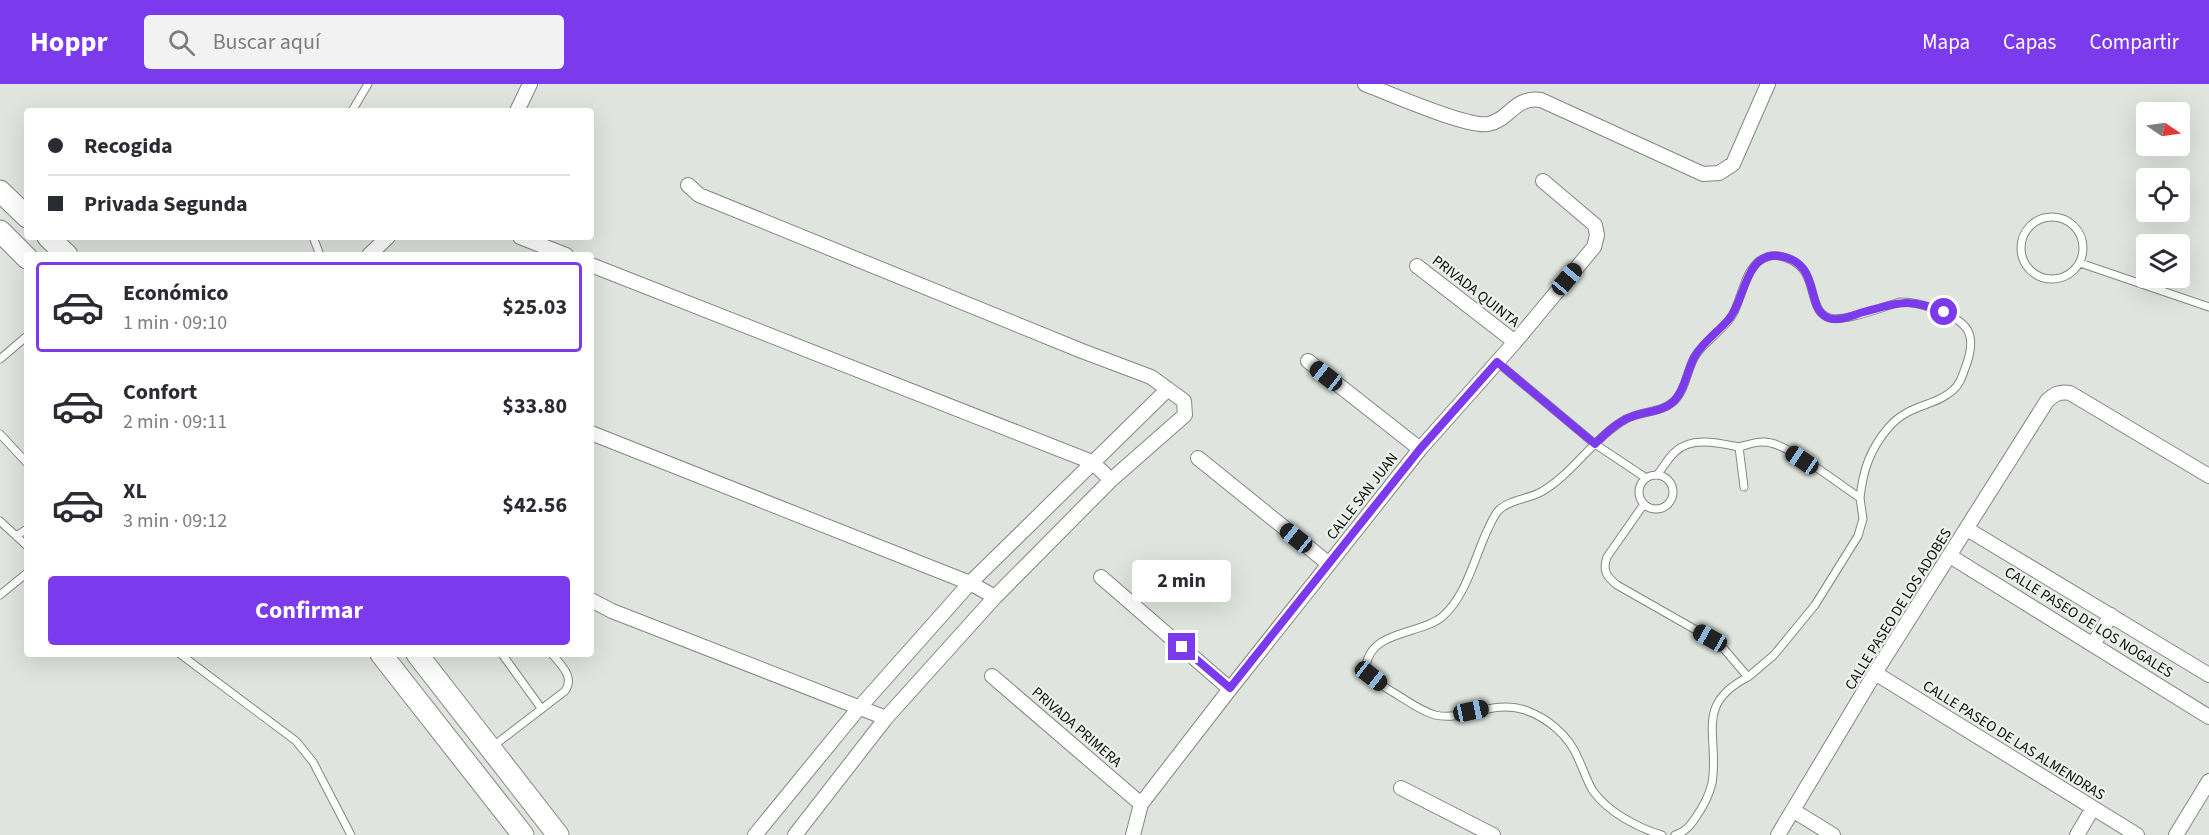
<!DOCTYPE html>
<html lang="es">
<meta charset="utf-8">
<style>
:root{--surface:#fff;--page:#f2f2f3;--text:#2b2b33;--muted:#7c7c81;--line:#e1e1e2;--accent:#7c3aed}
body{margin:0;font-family:"Source Sans 3",sans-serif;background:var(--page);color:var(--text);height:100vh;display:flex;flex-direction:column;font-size:22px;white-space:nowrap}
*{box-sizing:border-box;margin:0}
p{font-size:20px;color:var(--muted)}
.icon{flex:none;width:33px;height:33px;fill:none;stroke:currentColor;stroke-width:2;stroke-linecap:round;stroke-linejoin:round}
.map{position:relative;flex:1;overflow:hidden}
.panel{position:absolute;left:24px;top:168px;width:570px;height:405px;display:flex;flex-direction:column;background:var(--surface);border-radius:6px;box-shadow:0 6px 24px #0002}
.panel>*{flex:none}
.banner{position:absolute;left:24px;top:24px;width:570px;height:132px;border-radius:6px;box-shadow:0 6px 24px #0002;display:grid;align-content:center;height:132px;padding:0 24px;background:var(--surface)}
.needle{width:39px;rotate:103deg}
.fabs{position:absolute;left:2136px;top:18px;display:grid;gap:12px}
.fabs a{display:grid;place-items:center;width:54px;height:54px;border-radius:6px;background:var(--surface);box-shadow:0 6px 24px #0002;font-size:30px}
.end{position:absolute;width:27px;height:27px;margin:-14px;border:8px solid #7c3aed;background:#fff;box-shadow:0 0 0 3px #fff}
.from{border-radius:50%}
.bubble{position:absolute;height:42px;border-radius:6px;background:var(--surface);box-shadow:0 6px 24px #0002;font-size:20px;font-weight:700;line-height:42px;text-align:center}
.car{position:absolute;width:18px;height:36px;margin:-18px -9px;border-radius:8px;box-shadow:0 0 4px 2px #0007;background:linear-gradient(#222 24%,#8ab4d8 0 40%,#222 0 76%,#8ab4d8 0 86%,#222 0)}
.banner b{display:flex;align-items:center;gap:21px;height:57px;font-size:22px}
.banner b+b{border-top:2px solid var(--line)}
.banner i{width:15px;height:15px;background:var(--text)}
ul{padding:10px 0 0;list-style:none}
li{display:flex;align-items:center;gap:18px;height:90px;margin:0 12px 9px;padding:0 12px;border:3px solid transparent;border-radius:6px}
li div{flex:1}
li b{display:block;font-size:22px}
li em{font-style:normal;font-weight:700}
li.current{border-color:var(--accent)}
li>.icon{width:54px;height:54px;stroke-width:1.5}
.action{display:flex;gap:12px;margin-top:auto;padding:12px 24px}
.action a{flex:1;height:69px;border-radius:6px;background:var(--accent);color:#fff;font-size:24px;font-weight:700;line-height:69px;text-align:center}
header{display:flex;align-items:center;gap:36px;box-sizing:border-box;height:84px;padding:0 30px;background:var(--accent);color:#fff}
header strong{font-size:28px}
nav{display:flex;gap:33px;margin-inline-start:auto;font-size:21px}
.search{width:420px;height:54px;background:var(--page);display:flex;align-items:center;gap:15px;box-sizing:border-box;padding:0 21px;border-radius:6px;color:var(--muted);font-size:22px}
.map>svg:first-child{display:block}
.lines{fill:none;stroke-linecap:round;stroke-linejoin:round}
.lane-casing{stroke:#828781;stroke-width:9}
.street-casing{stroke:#828781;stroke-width:16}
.primary-casing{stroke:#828781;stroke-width:23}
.lane{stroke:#fff;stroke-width:7}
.street{stroke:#fff;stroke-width:14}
.primary{stroke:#fff;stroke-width:21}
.route{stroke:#7c3aed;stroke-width:8}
.labels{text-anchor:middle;stroke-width:4.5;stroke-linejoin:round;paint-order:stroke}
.street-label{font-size:15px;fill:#0a0c0a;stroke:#ecf2eb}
</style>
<header>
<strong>Hoppr</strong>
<div class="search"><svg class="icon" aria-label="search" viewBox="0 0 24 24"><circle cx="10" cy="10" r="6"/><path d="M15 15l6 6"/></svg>Buscar aquí</div>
<nav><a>Mapa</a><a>Capas</a><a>Compartir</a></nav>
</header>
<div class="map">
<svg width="2209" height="751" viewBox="0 0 2209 751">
<rect width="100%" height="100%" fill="#dfe4de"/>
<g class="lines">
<defs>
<path id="lane" d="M352,27L368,0
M2021 164a31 31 0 1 1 62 0a31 31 0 1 1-62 0Z
M313,153L320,171
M2080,179L2209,223
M0,275L27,252
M1497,278L1595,360L1646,394
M0,350L27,379
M1657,391C1663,384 1668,374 1675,368C1691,352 1719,359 1739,363L1744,403
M1639 408a17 17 0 1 1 34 0a17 17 0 1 1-34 0Z
M1644,420L1607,473C1602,487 1607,493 1617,501L1710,554L1724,565L1748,593L1774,571L1815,521L1858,452L1863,435L1860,414C1839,400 1793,364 1771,359C1760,356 1750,360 1739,363
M0,437L27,462
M16,452L27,445
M0,511L27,489
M180,570L296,657L313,678L351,751
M502,570L541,624
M492,663L565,607C575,593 561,581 552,570
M1662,751C1638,744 1608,728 1593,707C1587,697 1583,685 1578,674C1569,652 1548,634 1525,626C1492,615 1464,638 1435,631C1420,627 1405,615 1391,607C1381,601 1369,593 1366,582C1371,546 1420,551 1442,533C1467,511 1474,474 1488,445C1491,439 1494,431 1499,426C1509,416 1528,415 1541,408C1572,391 1594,353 1626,335C1641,327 1660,329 1673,318C1685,308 1687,287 1694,274C1704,256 1724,247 1733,230C1743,212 1745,180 1767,173C1774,170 1782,172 1789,175C1820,187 1806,228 1830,234C1846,238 1882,223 1900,218C1914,218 1926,221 1940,227C1967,238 1977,249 1967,279C1963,289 1961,300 1952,307C1934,323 1909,320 1889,343C1870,365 1863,386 1860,414
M1675,751C1685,748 1690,742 1696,733C1703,723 1709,712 1712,699C1720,652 1693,621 1748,593"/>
<path id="street" d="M1365,0C1388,9 1468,44 1488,40C1510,36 1514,12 1541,16L1703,90L1719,89L1733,80L1768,0
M517,27L530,0
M688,101L699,111L1082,267L1151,293L1184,317L1185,331L1111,396L995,513L886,634L795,751
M520,153L566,171
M369,171L388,153
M591,181L1092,378L1111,396
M1417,182L1515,258
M1308,277L1420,365
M591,349L970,499L995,513
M1198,374L1329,480
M1967,445L2209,591
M1950,472L2209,633
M1101,493L1230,605
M591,516L612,527L886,634
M2094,559L2111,531
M1875,589L2137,751
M992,592L1141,720
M1401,704L1493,751
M1794,727L1833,751
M755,751L859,624L970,499L1168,305
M1133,751L1141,720L1230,605L1420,365L1515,258L1594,163L1597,151L1595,141L1543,97
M1778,751L1875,589L2047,317C2054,310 2060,307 2070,309L2209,392
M2077,751L2093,724
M2176,751L2209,697"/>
<path id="primary" d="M0,107L27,133
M0,147L27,174
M48,153L67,171
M381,570L523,751
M417,570L558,751"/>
</defs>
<use href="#lane" class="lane-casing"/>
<use href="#street" class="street-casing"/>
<use href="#primary" class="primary-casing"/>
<use href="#lane" class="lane"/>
<use href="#street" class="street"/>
<use href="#primary" class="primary"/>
</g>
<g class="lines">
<path class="route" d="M1182,563L1230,604L1420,365L1497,278L1595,360C1605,350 1617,338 1631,333C1645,327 1663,328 1674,317C1685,306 1687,286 1695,272C1704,257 1718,248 1729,235C1745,217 1745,167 1779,172C1825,178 1802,231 1833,235C1842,236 1852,232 1860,229C1897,219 1907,213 1944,228"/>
</g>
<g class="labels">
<g class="street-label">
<text transform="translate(1476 207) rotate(38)" y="5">PRIVADA QUINTA</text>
<text transform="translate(1362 412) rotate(-52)" y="5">CALLE SAN JUAN</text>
<text transform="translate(1898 525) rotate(-58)" y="5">CALLE PASEO DE LOS ADOBES</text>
<text transform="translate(2089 538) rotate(32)" y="5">CALLE PASEO DE LOS NOGALES</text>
<text transform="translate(1077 643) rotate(41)" y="5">PRIVADA PRIMERA</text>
<text transform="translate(2014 656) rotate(32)" y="5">CALLE PASEO DE LAS ALMENDRAS</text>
</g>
</g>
</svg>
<div class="fabs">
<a><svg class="needle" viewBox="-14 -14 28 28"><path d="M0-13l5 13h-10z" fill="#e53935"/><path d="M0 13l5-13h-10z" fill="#7c7c81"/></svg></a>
<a><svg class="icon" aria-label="locate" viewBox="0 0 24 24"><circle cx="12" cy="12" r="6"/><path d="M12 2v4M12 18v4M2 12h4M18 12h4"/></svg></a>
<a><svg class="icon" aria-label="layers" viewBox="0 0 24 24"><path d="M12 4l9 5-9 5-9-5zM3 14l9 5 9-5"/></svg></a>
</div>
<i class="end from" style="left:1944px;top:228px"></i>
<i class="end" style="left:1182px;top:563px"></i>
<div class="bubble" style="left:1132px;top:476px;width:99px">2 min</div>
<i class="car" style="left:1567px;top:195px;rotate:40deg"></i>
<i class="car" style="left:1326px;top:292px;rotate:308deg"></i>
<i class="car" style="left:1802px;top:376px;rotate:304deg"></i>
<i class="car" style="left:1296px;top:454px;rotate:309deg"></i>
<i class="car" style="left:1710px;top:554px;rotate:299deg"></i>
<i class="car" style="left:1371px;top:592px;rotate:128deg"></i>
<i class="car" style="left:1471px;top:627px;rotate:78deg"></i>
<div class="banner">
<b><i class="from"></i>Recogida</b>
<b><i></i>Privada Segunda</b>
</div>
<section class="panel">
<ul>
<li class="current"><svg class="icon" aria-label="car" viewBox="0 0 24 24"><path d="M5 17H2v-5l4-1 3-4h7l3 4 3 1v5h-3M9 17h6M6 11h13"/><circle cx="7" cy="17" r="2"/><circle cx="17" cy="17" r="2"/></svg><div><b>Económico</b><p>1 min · 09:10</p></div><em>$25.03</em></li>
<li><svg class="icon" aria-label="car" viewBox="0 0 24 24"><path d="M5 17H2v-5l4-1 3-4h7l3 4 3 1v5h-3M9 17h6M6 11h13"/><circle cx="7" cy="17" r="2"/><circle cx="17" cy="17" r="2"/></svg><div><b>Confort</b><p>2 min · 09:11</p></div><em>$33.80</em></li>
<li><svg class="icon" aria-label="car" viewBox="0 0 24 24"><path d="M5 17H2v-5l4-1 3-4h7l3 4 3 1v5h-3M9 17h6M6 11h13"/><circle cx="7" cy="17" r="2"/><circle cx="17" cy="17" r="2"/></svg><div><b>XL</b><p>3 min · 09:12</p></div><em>$42.56</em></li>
</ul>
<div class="action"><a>Confirmar</a></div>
</section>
</div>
